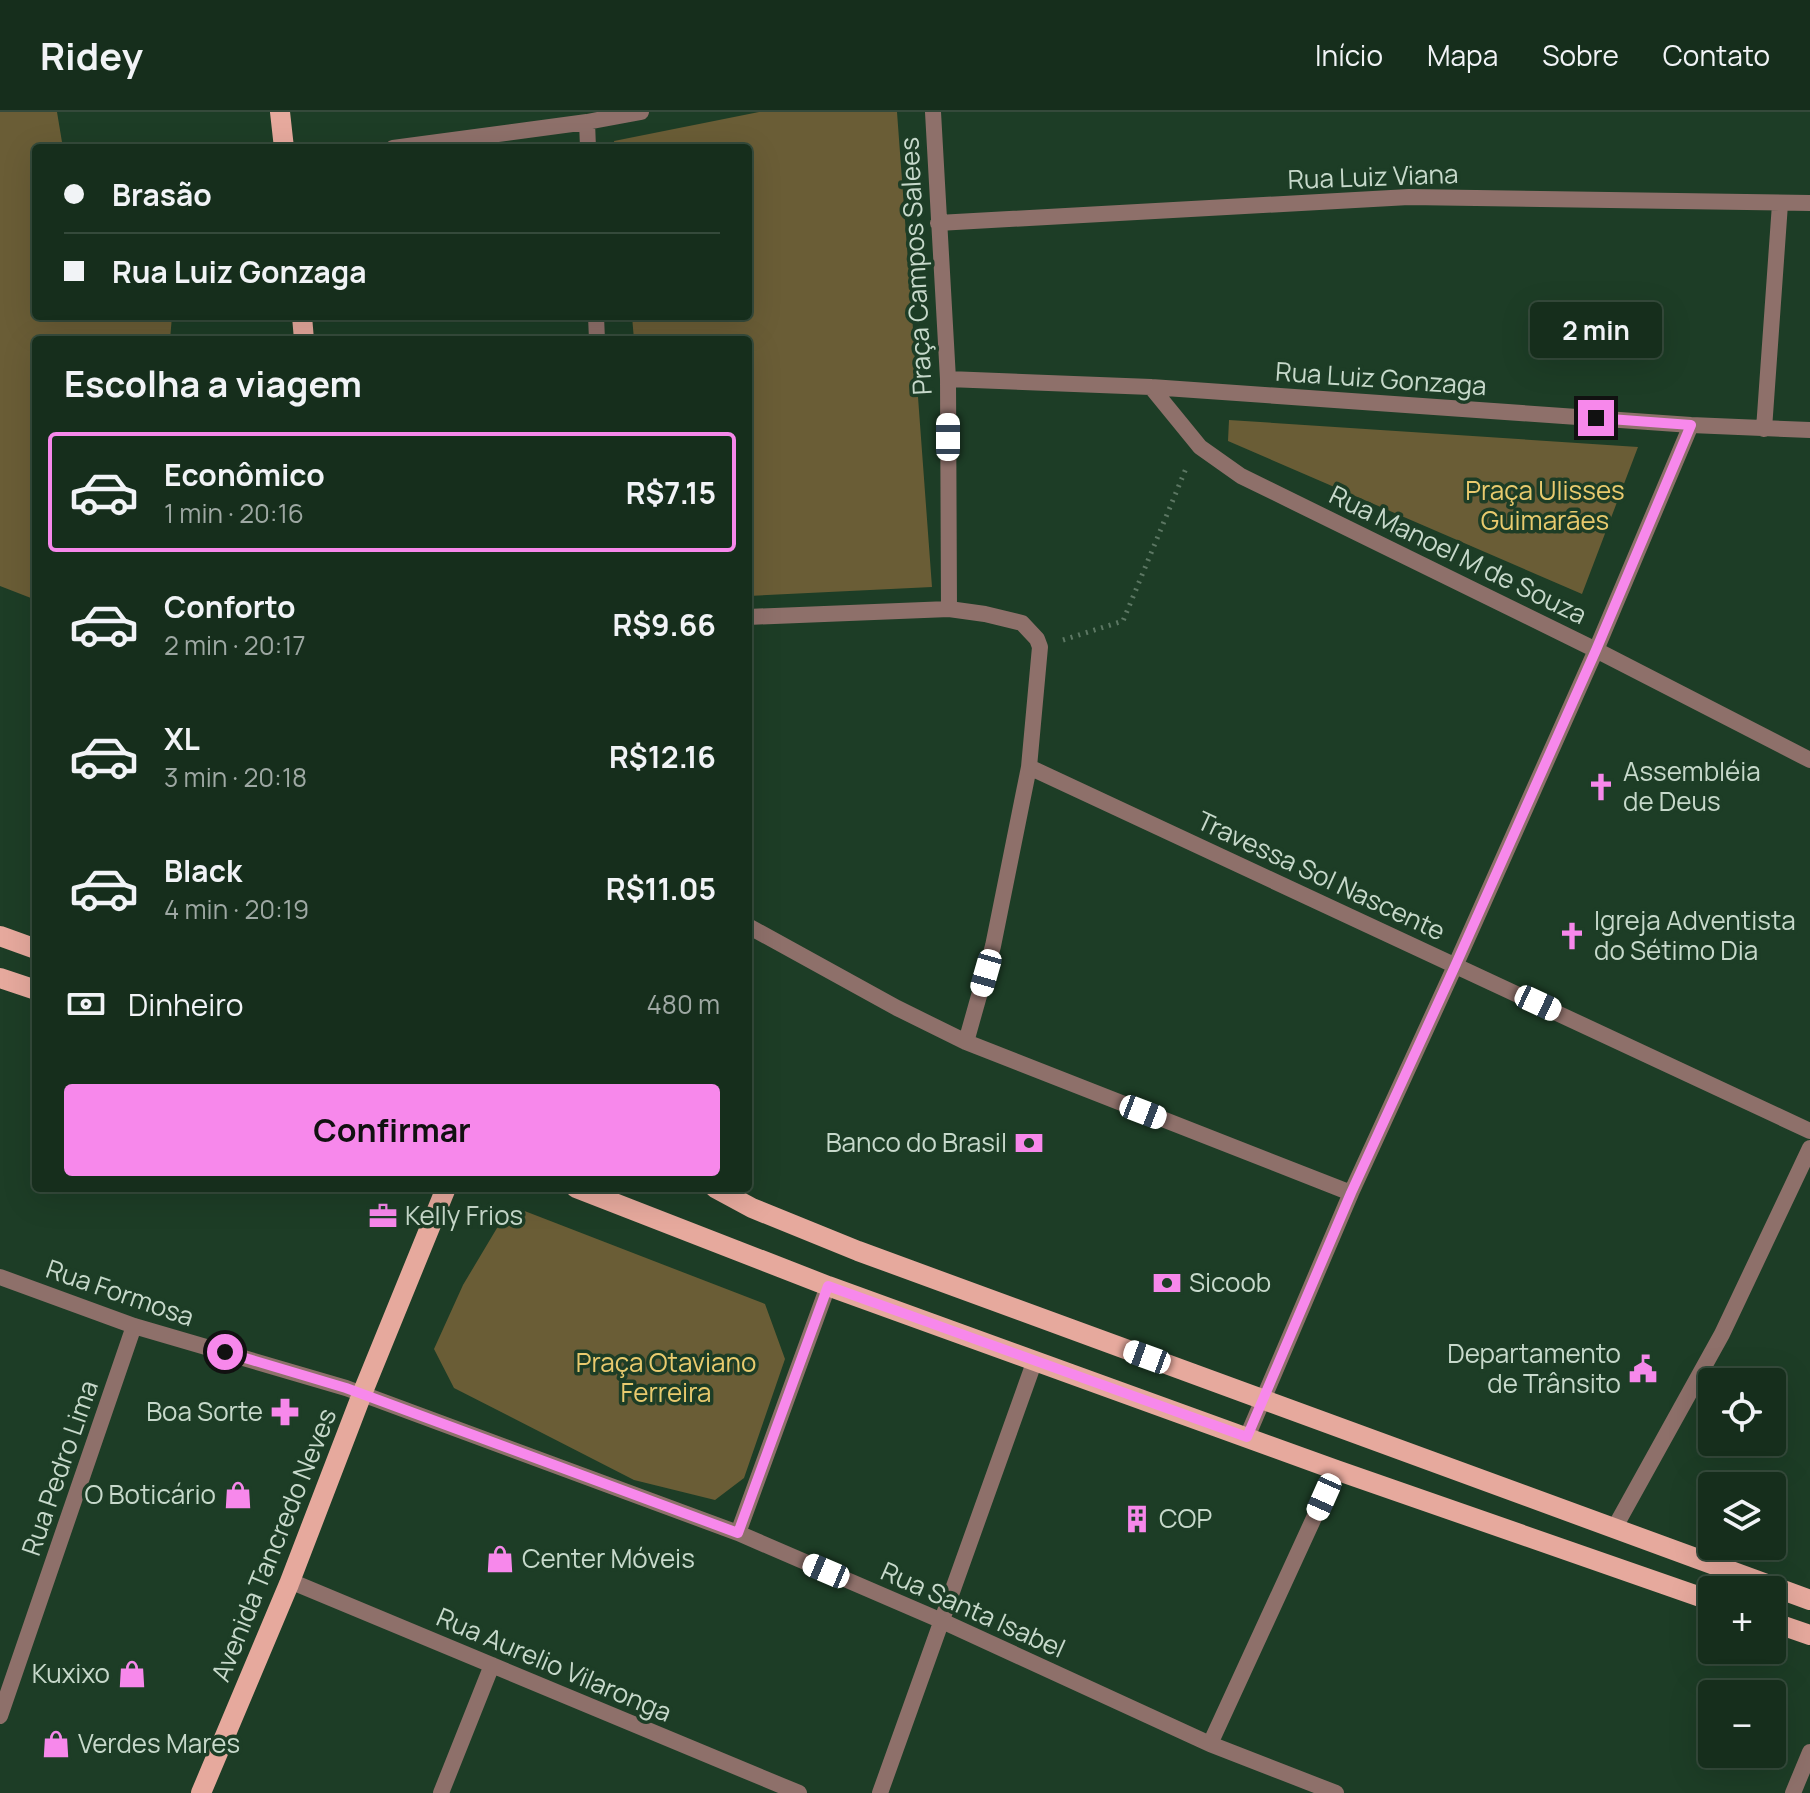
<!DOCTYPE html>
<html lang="pt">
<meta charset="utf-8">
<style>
:root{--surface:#162e1c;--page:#1f3625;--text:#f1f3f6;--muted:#9ea8a3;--line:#354a3b;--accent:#f788eb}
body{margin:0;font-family:Manrope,sans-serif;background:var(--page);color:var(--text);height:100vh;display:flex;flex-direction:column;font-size:30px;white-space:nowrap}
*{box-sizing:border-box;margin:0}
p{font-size:26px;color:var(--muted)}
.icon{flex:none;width:44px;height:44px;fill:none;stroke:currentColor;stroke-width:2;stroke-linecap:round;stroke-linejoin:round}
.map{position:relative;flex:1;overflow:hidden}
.drawer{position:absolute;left:32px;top:224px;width:720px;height:856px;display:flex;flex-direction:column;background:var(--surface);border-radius:8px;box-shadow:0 8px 32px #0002,0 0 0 2px var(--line)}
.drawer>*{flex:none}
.banner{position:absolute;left:32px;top:32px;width:720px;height:176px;border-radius:8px;box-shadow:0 8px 32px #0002,0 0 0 2px var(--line);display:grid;align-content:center;height:176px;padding:0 32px;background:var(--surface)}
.fabs{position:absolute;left:1698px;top:1256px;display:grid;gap:16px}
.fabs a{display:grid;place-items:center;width:88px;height:88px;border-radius:8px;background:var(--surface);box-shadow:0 8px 32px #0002,0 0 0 2px var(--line);font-size:40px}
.end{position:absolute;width:36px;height:36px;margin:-18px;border:10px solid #f788eb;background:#111;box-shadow:0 0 0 4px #111}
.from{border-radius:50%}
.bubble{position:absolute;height:56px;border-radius:8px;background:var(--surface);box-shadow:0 8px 32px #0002,0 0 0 2px var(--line);font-size:26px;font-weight:700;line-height:56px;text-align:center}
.car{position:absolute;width:24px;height:48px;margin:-24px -12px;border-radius:10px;box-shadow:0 0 6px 2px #0007;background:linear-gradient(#fff 24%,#345 0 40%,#fff 0 76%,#345 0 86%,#fff 0)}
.banner b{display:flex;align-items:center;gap:28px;height:76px;font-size:30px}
.banner b+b{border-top:2px solid var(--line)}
.banner i{width:20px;height:20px;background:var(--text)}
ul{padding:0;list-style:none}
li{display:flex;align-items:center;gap:24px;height:120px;margin:0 16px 12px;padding:0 16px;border:4px solid transparent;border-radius:8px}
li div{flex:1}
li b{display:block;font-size:30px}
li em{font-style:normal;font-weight:700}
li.current{border-color:var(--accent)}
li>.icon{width:72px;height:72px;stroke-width:1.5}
h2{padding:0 32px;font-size:36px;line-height:96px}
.pay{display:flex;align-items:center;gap:20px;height:88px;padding:0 32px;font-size:30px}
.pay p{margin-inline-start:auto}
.button{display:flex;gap:16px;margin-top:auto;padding:16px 32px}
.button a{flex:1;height:92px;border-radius:8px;background:var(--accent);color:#111;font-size:32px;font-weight:700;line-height:92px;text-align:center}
header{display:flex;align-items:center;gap:48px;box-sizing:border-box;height:112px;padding:0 40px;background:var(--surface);border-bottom:2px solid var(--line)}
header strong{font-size:38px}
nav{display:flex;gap:44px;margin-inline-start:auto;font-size:28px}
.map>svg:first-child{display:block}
.green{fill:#6a5d36}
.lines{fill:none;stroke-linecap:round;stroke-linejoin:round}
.path{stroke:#5c7763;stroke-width:5;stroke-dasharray:2 6;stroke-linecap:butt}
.street{stroke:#8e706a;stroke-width:16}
.primary{stroke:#e6a99d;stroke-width:20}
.route{stroke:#f788eb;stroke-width:10}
.labels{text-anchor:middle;stroke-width:7;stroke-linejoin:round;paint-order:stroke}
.street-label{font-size:26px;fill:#c7d9cb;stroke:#1d3d26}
.park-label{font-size:26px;fill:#e9ca6e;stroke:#1d3d26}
.poi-label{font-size:26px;fill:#c7d9cb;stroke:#1d3d26;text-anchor:start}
</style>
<header>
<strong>Ridey</strong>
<nav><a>Início</a><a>Mapa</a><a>Sobre</a><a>Contato</a></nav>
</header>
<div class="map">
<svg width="1810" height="1681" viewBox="0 0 1810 1681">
<rect width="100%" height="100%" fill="#1d3d26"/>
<path class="green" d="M0,0H57L63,36H36V204H172L170,228H36V488L0,474Z
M759,0H897L932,475L748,484V228H634L632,204H748V36H615L614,29Z
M1229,308L1638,335L1582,482L1228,329Z
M522,1098L765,1192L785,1247L744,1366L715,1388L634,1368L454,1276L434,1237L463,1173L497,1116Z"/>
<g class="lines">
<path class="path" d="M1063,528L1123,509L1187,354"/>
<path class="street" d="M933,0L948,267L949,497
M587,10L588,36
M393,36L587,10L641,0
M938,111L1409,85L1810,91
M596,204L597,228
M948,267L1151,275L1691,313L1810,318
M1151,275L1200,335L1241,364L1596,538L1810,648
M1764,317L1780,92
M748,505L949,497L985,502L1022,511L1037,527L1040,535L1029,655L993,834L966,930
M1029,655L1810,1019
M748,814L897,896L966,930L1351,1081
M0,1165L134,1214L346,1276L738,1421L942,1509L1210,1632L1336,1681
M1247,1325L1351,1081L1456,852L1596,538L1691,313
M1615,1415L1722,1222L1810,1036
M738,1421L828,1174
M290,1469L799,1681
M0,1604L134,1214
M1210,1632L1336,1358
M441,1681L492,1553
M880,1681L1035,1248
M1793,1681L1810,1640"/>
<path class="primary" d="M280,0L284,36
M302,204L304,228
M0,824L36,837
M0,866L36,878
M576,1076L828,1174L1336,1358L1712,1489
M715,1076L752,1096L858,1139L1810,1488
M1772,1510L1810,1523
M201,1681L289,1472L362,1282L446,1076"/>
</g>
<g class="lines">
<path class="route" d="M225,1240L346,1276L738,1421L828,1174L1247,1325L1351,1081L1456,852L1596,538L1691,313L1596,306"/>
</g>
<defs>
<symbol id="church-bare" viewBox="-9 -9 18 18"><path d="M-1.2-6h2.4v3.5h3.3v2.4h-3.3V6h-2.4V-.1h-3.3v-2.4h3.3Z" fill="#f788eb" stroke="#1d3d26" stroke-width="2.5" paint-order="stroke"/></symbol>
<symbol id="bank-bare" viewBox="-9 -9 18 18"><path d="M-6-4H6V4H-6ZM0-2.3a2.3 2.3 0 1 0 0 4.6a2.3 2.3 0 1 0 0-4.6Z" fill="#f788eb" stroke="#1d3d26" stroke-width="2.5" paint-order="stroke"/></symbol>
<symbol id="office-bare" viewBox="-9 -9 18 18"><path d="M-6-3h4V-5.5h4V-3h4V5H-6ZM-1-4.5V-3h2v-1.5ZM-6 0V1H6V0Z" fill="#f788eb" stroke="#1d3d26" stroke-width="2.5" paint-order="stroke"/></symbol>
<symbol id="civic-bare" viewBox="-9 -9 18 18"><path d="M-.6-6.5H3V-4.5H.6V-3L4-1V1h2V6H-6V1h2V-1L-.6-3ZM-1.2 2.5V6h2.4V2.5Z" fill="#f788eb" stroke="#1d3d26" stroke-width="2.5" paint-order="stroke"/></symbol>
<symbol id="pharmacy-bare" viewBox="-9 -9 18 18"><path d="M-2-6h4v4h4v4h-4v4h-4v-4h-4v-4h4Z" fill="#f788eb" stroke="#1d3d26" stroke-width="2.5" paint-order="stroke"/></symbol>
<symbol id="shop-bare" viewBox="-9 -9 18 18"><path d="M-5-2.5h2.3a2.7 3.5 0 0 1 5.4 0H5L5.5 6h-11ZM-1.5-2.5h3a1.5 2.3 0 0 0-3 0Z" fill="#f788eb" stroke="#1d3d26" stroke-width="2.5" paint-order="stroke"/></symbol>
<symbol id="building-bare" viewBox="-9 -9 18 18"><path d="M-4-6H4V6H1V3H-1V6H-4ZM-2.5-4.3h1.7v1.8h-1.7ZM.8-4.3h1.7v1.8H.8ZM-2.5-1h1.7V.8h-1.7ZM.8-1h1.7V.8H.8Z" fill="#f788eb" stroke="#1d3d26" stroke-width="2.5" paint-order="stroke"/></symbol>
</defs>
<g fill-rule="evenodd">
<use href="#church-bare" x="1581" y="655" width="40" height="40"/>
<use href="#church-bare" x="1552" y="804" width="40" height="40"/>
<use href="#bank-bare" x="1009" y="1011" width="40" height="40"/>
<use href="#office-bare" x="363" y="1084" width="40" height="40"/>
<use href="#bank-bare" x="1147" y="1151" width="40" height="40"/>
<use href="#civic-bare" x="1623" y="1237" width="40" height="40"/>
<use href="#pharmacy-bare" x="265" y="1280" width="40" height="40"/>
<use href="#shop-bare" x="218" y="1363" width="40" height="40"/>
<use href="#building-bare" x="1117" y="1387" width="40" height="40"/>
<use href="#shop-bare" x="480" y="1427" width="40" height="40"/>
<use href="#shop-bare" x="112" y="1542" width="40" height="40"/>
<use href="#shop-bare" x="36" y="1612" width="40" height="40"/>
</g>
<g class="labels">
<g class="street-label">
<text transform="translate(1373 65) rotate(-2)" y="9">Rua Luiz Viana</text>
<text transform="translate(916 154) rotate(-93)" y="9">Praça Campos Salees</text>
<text transform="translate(1381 267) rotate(4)" y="9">Rua Luiz Gonzaga</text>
<text transform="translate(1458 443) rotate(26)" y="9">Rua Manoel M de Souza</text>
<text transform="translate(1321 764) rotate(25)" y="9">Travessa Sol Nascente</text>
<text transform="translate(120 1181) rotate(19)" y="9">Rua Formosa</text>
<text transform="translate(60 1356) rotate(-71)" y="9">Rua Pedro Lima</text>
<text transform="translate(274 1433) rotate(-68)" y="9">Avenida Tancredo Neves</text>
<text transform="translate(973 1498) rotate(24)" y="9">Rua Santa Isabel</text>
<text transform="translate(554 1553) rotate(23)" y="9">Rua Aurelio Vilaronga</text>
</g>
<g class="park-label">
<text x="1545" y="388">Praça Ulisses<tspan x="1545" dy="30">Guimarães</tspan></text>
<text x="666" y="1260">Praça Otaviano<tspan x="666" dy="30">Ferreira</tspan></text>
</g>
<g class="poi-label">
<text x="1623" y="669">Assembléia<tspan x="1623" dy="30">de Deus</tspan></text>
<text x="1594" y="818">Igreja Adventista<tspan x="1594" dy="30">do Sétimo Dia</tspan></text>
<text x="1007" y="1040" text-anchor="end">Banco do Brasil</text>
<text x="405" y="1113">Kelly Frios</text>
<text x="1189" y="1180">Sicoob</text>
<text x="1621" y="1251" text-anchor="end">Departamento<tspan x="1621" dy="30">de Trânsito</tspan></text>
<text x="263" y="1309" text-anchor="end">Boa Sorte</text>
<text x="216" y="1392" text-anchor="end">O Boticário</text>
<text x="1159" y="1416">COP</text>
<text x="522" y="1456">Center Móveis</text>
<text x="110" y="1571" text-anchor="end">Kuxixo</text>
<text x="78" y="1641">Verdes Mares</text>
</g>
</g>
</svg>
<div class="fabs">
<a><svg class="icon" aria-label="locate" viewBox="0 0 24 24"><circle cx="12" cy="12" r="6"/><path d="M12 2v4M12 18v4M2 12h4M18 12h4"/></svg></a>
<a><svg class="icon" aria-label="layers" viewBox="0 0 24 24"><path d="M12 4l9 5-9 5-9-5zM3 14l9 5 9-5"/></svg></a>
<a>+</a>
<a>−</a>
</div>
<i class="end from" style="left:225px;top:1240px"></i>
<i class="end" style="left:1596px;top:306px"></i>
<div class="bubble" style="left:1530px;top:190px;width:132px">2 min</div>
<i class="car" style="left:948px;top:325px;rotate:0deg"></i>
<i class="car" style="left:986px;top:861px;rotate:196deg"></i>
<i class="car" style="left:1538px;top:891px;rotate:115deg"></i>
<i class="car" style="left:1143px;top:1000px;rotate:111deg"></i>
<i class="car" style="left:1147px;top:1245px;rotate:290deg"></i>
<i class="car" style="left:1324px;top:1385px;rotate:204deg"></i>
<i class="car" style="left:826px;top:1459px;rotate:293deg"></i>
<div class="banner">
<b><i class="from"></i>Brasão</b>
<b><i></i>Rua Luiz Gonzaga</b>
</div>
<section class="drawer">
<h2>Escolha a viagem</h2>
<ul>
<li class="current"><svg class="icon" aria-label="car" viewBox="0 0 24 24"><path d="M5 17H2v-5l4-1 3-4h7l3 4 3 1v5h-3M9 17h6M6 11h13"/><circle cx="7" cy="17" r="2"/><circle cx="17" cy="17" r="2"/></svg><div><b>Econômico</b><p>1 min · 20:16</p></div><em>R$7.15</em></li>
<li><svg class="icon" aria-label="car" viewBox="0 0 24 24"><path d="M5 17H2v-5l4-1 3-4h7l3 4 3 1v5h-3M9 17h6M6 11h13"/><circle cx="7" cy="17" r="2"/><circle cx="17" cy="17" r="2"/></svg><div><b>Conforto</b><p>2 min · 20:17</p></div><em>R$9.66</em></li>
<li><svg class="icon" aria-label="car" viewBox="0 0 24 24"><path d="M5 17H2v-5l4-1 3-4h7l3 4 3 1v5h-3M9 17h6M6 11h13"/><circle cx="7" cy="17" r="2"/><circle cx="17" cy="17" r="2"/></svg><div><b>XL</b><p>3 min · 20:18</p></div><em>R$12.16</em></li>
<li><svg class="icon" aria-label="car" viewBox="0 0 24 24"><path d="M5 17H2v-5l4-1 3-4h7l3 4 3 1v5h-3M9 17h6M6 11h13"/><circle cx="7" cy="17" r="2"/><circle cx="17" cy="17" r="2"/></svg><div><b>Black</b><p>4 min · 20:19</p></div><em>R$11.05</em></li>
</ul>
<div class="pay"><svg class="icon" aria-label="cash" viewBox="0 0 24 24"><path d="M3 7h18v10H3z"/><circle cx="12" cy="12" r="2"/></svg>Dinheiro<p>480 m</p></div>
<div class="button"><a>Confirmar</a></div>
</section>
</div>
